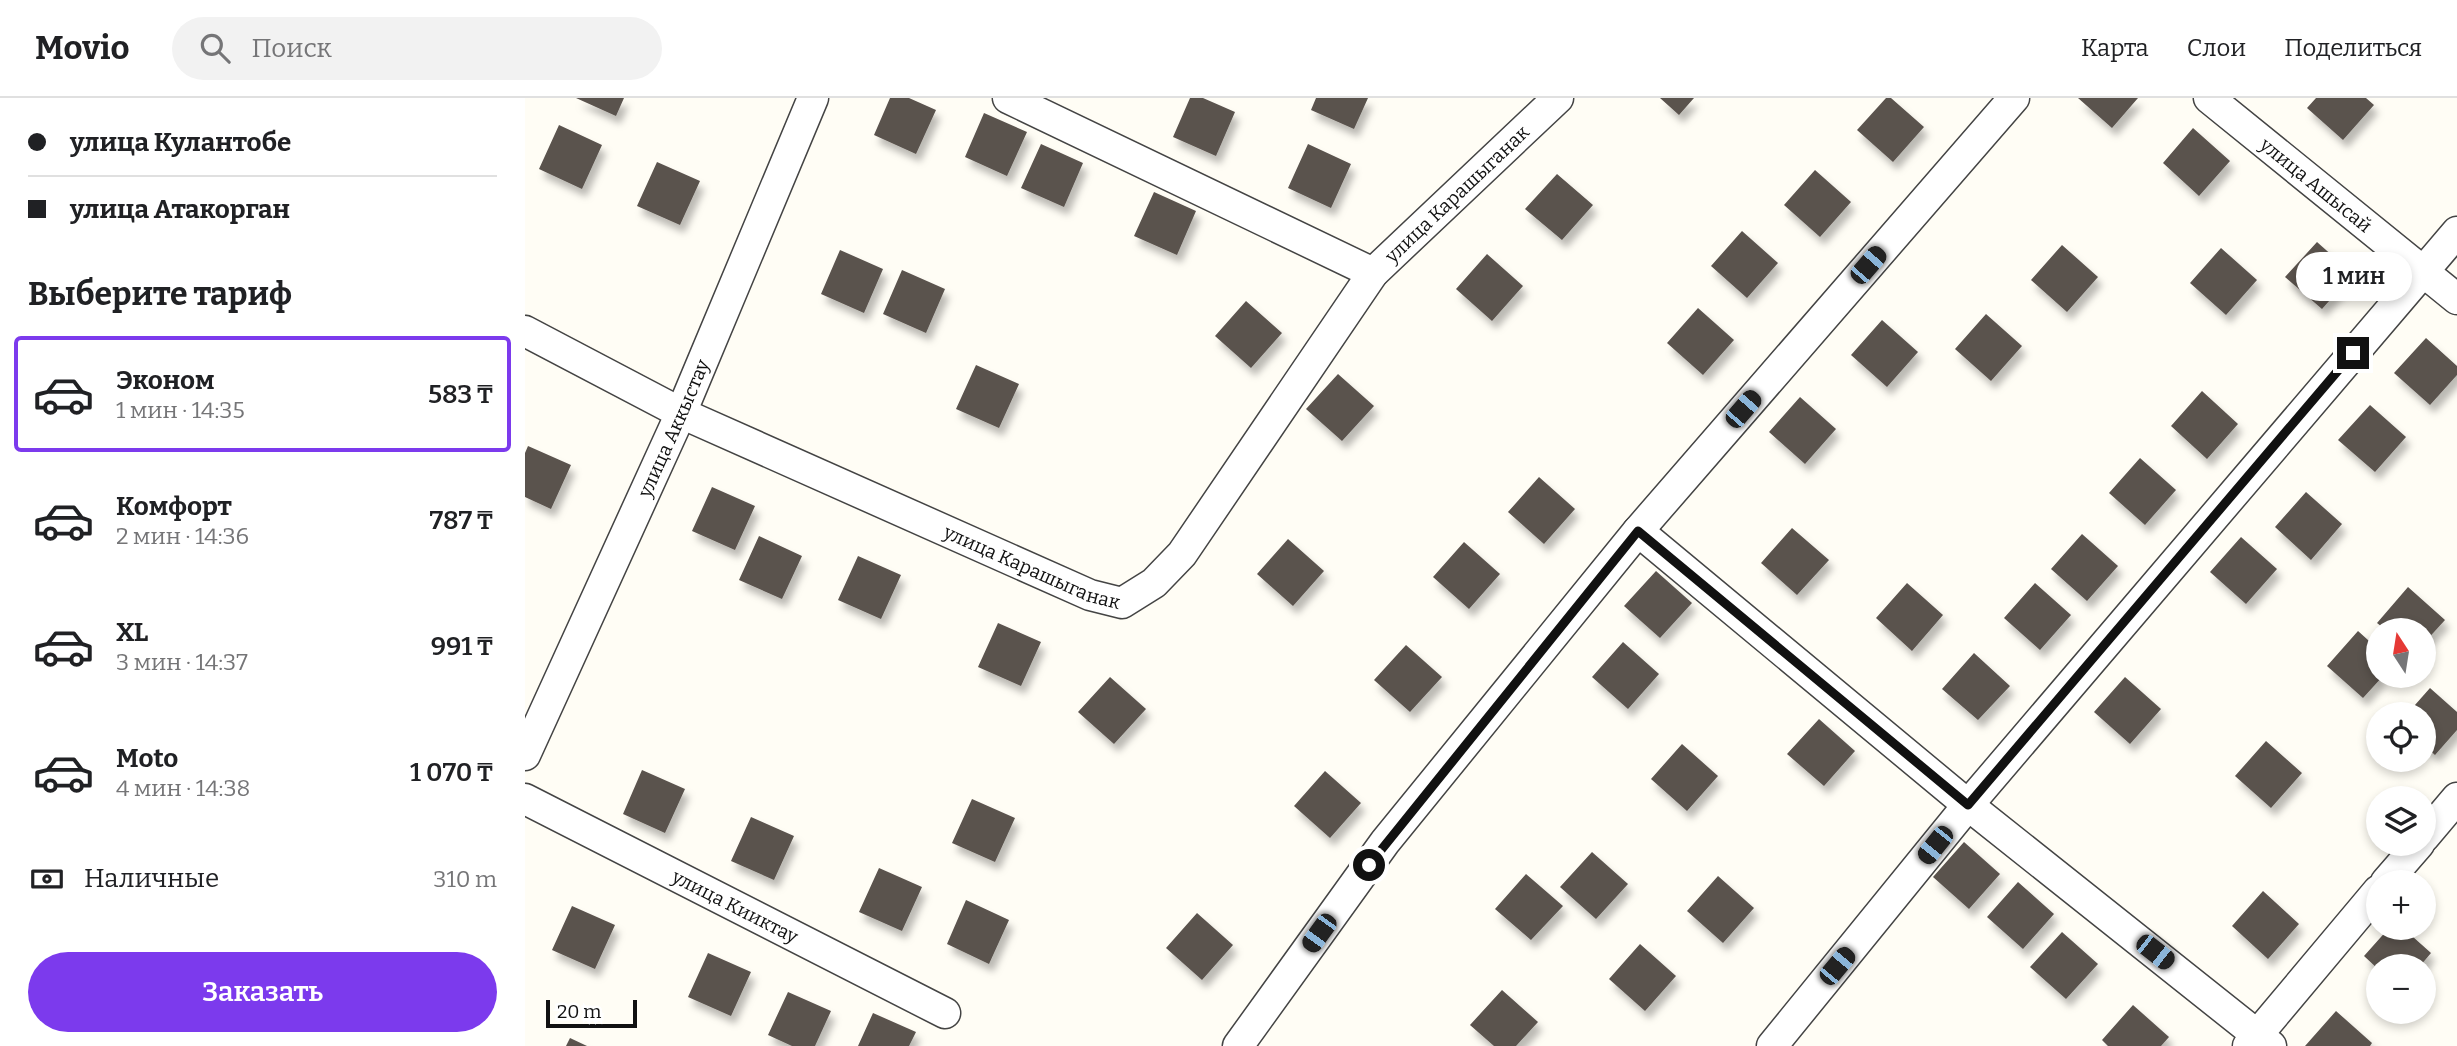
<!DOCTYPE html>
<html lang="ru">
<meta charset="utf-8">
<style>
:root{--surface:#fff;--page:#f2f2f2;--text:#202124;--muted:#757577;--line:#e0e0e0;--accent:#7c3aed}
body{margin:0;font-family:Bitter,serif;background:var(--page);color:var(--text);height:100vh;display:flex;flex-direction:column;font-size:26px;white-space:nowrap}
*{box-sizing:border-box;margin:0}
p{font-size:23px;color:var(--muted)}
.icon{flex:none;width:38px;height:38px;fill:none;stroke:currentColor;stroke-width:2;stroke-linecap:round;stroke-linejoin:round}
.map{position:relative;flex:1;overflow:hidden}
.panel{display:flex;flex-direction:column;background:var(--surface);width:525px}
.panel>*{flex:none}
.top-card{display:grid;align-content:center;height:154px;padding:0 28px;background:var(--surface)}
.needle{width:46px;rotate:348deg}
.tools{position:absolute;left:1841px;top:520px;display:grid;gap:14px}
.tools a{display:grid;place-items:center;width:70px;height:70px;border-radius:50%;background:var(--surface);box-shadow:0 4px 10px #0003;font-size:35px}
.scale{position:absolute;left:21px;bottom:18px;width:91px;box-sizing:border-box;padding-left:7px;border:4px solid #111;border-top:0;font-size:19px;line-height:24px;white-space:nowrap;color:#111;-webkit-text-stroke:5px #fff;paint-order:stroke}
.end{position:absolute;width:32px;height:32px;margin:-16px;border:9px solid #111;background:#fff;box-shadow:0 0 0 4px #fff}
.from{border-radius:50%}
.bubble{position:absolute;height:49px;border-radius:24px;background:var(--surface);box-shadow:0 4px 10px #0003;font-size:23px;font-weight:600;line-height:49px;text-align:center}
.car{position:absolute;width:21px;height:42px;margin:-21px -10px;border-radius:9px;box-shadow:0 0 5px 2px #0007;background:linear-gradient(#222 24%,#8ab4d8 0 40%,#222 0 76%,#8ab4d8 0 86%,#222 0)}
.top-card b{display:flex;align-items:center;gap:24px;height:66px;font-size:26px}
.top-card b+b{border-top:2px solid var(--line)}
.top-card i{width:18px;height:18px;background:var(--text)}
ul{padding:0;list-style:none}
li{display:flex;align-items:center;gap:21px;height:116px;margin:0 14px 10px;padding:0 14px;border:4px solid transparent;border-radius:7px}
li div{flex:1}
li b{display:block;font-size:26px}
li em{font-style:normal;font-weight:600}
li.active{border-color:var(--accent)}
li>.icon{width:63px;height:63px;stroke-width:1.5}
h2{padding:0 28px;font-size:32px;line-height:84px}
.pay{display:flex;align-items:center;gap:18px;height:77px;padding:0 28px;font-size:26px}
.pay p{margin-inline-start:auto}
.cta{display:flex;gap:14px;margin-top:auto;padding:14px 28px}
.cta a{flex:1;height:80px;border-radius:42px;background:var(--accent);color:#fff;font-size:28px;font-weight:600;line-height:80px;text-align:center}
header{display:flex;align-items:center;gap:42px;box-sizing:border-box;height:98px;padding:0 35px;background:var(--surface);border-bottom:2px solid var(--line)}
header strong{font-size:33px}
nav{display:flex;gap:38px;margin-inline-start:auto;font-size:24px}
.search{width:490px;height:63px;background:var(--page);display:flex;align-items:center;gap:18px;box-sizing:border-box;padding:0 24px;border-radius:38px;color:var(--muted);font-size:26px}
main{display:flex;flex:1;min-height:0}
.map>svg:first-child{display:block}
.building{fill:#5a524d;filter:url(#shadow)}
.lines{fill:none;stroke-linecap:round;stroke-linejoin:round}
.street-casing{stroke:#444;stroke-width:33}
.street{stroke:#fff;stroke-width:30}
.route{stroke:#111;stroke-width:9}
.labels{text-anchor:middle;stroke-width:7;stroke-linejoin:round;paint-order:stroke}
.street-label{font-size:19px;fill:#111;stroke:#fff}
</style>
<header>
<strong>Movio</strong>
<div class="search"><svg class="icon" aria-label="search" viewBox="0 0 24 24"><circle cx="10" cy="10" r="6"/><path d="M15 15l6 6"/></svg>Поиск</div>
<nav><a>Карта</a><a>Слои</a><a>Поделиться</a></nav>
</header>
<main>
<section class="panel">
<div class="top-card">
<b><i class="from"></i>улица Кулантобе</b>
<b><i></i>улица Атакорган</b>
</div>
<h2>Выберите тариф</h2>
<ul>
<li class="active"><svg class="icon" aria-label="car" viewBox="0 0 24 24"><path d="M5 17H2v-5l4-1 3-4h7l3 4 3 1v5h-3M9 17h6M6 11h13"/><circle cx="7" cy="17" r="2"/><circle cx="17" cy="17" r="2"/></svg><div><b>Эконом</b><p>1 мин · 14:35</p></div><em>583 ₸</em></li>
<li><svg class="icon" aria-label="car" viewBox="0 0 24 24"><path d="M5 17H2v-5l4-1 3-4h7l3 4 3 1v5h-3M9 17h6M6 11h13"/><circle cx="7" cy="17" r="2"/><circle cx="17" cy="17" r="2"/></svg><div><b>Комфорт</b><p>2 мин · 14:36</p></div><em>787 ₸</em></li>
<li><svg class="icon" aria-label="car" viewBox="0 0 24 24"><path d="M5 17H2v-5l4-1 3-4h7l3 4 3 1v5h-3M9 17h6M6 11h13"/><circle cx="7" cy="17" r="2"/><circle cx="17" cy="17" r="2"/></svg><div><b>XL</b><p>3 мин · 14:37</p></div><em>991 ₸</em></li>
<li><svg class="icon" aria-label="car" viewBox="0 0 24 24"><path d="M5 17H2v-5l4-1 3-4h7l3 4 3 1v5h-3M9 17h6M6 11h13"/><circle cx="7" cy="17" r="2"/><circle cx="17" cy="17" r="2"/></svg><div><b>Moto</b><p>4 мин · 14:38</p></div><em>1 070 ₸</em></li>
</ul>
<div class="pay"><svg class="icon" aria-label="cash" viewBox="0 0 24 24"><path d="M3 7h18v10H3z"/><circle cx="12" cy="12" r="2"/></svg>Наличные<p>310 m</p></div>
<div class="cta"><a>Заказать</a></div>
</section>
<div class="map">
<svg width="1932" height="948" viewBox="0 0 1932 948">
<defs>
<filter id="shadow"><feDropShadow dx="4.5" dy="8" stdDeviation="3.5" flood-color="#0004"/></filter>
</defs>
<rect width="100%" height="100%" fill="#fffdf5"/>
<path class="building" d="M51,0H99L91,18Z
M365,0H384L411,12L391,56L349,37Z
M665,0H678L710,14L691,58L648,39Z
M791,0H843L829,31L786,12Z
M1135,0H1169L1154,17Z
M1361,0H1366L1399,29L1368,64L1332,32Z
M1553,0H1613L1587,30Z
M1791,0H1841L1849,7L1818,42L1782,10Z
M459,15L502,34L482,78L440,59Z
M34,27L77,47L57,91L14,71Z
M1668,30L1705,63L1674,98L1638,65Z
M516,46L558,65L539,109L496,90Z
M783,46L826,66L806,110L763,90Z
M132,64L175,83L155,127L112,108Z
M1290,72L1326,104L1295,139L1259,107Z
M1032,76L1068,107L1037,142L1000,111Z
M629,94L671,113L652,157L609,138Z
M1217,133L1253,165L1222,200L1186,168Z
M1792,144L1828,176L1797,211L1760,179Z
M1537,147L1573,179L1542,214L1506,182Z
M1696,150L1732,182L1701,217L1665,185Z
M315,152L358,171L339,215L296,196Z
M962,156L998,188L967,223L931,191Z
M377,172L420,191L401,235L358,216Z
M721,203L757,235L726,270L690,238Z
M1173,210L1209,242L1178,277L1142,245Z
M1461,216L1497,248L1466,283L1430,251Z
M1357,222L1393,254L1362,289L1326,257Z
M1901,240L1932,268V277L1905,307L1869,275Z
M451,267L494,286L474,330L431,311Z
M813,276L849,308L817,343L781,311Z
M1677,293L1713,326L1682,361L1646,328Z
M1275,299L1311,331L1280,366L1244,334Z
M1845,307L1881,339L1850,374L1813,342Z
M3,348L46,367L26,411L0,399V355Z
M1615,360L1651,392L1620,427L1584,395Z
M1014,379L1050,411L1019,446L983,414Z
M187,389L230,408L210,452L167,433Z
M1781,394L1817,426L1786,462L1750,429Z
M1267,430L1304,462L1272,497L1236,465Z
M1557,436L1593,468L1562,503L1526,471Z
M234,438L277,458L257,501L214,482Z
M1716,439L1752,471L1721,506L1685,474Z
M763,441L799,473L768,508L732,476Z
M939,444L975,476L944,511L908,479Z
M333,458L376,477L356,521L313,502Z
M1131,473L1167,505L1135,540L1099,508Z
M1382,485L1418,517L1387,553L1351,520Z
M1510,485L1546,517L1515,552L1479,520Z
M1883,489L1920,522L1899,545V532H1861L1852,525Z
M473,525L516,544L496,588L453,569Z
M1833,533L1853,551V578H1858L1838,600L1802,568Z
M1098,544L1134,576L1103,611L1067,579Z
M881,547L917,579L885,614L849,582Z
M1449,555L1485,588L1453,622L1417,591Z
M585,579L621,611L589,646L553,614Z
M1600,579L1636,611L1605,646L1569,614Z
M1905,590L1932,614V632L1910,657L1899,647V616H1882Z
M1294,621L1330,653L1299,688L1262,656Z
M1741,643L1777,675L1746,710L1710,678Z
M1157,646L1193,678L1162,713L1126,681Z
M117,672L160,691L140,735L98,716Z
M800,673L836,705L805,740L769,708Z
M447,701L490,720L470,764L427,745Z
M226,719L269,738L249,782L206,763Z
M1439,744L1475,776L1444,811L1408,779Z
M1067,754L1103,786L1071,821L1035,789Z
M354,770L397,789L377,833L334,814Z
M1001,776L1038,808L1006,842L970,811Z
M1193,778L1229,810L1198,845L1162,813Z
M1493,784L1529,816L1498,851L1462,819Z
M1738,793L1774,826L1743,861L1707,828Z
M441,802L484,822L464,866L422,846Z
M47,808L90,827L70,871L27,852Z
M672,815L708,847L677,882L641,850Z
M1864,830H1878L1906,855L1895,868H1853V871L1839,858Z
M1537,834L1573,866L1541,901L1505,869Z
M1115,846L1151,878L1120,913L1084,881Z
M183,855L226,874L206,918L163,899Z
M977,892L1013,924L991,948H969L945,927Z
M263,894L306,913L290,948H267L243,937Z
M1608,907L1644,939L1636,948H1583L1577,942Z
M1811,913L1847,945L1845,948H1780Z
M348,915L391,934L384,948H333Z
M45,940L62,948H41Z"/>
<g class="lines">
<defs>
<g id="street">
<path d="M483,0L848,175"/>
<path id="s1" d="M1684,0L1932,201"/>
<path id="s2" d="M0,233L156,315L565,497L597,505L629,485L657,456L848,175L1033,0"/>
<path d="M1113,433L1443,707L1746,948"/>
<path id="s3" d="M0,657L156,315L288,0"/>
<path id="s4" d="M0,701L420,915"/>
<path d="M1899,739L1932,700"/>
<path d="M1861,784L1894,746"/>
<path d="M713,948L860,744L1113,433L1489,0"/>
<path d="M1247,948L1443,707L1932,134"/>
<path d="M1723,948L1853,793"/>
</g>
</defs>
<use href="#street" class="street-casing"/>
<use href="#street" class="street"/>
</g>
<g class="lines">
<path class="route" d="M844,767L1113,433L1443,707L1828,255"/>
</g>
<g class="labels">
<g class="street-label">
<text dy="7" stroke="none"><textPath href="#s1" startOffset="138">улица Ашысай</textPath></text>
<text dy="7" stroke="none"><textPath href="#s2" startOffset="1190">улица Карашыганак</textPath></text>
<text dy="7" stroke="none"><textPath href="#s3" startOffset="359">улица Аккыстау</textPath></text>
<text dy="7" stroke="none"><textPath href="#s2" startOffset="560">улица Карашыганак</textPath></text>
<text dy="7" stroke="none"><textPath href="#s4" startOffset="236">улица Кииктау</textPath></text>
</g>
</g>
</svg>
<div class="tools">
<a><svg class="needle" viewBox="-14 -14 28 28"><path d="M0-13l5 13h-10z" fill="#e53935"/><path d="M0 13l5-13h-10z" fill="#757577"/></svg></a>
<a><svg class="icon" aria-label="locate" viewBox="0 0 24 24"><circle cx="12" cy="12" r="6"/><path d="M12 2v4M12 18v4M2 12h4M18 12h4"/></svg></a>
<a><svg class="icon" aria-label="layers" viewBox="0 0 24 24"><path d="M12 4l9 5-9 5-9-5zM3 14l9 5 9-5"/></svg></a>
<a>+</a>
<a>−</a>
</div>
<div class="scale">20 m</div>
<i class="end from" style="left:844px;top:767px"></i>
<i class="end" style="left:1828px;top:255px"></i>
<div class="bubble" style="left:1771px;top:154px;width:116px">1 мин</div>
<i class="car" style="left:1343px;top:167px;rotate:41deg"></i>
<i class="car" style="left:1218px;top:311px;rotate:41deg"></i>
<i class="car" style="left:1410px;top:747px;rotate:219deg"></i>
<i class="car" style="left:794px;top:835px;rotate:216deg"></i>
<i class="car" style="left:1630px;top:854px;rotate:128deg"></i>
<i class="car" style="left:1312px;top:868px;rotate:40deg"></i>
</div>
</main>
